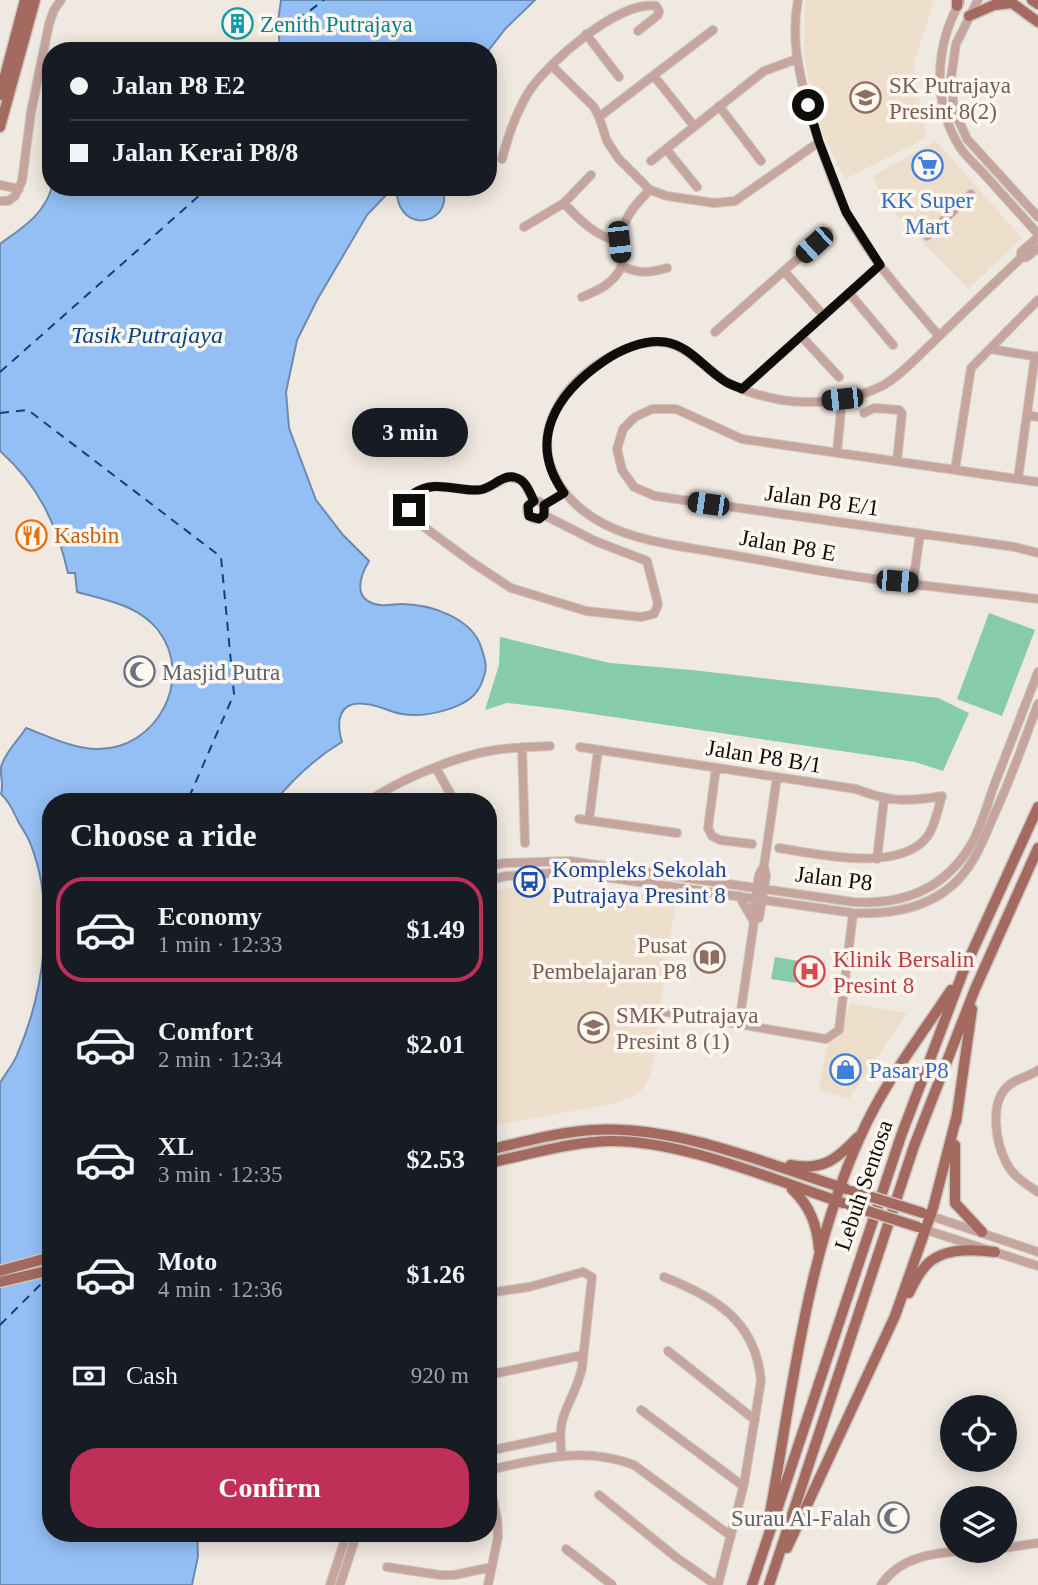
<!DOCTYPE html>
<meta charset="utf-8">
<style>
:root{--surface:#171b24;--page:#242831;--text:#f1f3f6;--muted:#9ea1a6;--line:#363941;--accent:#bf3059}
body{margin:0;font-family:Georgia,serif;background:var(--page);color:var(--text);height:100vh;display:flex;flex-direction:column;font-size:26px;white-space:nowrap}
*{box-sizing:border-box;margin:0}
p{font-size:23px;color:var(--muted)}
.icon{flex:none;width:38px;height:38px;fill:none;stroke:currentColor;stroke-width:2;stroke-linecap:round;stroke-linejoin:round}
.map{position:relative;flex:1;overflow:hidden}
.details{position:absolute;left:42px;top:793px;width:455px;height:749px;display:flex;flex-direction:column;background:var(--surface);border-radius:28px;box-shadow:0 4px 18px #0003}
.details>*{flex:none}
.guide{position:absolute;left:42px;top:42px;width:455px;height:154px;border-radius:28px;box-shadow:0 4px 18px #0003;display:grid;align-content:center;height:154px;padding:0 28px;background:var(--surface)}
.buttons{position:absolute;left:940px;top:1395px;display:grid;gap:14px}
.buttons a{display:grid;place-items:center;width:77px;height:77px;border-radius:50%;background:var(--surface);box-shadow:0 4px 18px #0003;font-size:35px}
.end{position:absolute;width:32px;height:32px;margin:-16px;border:9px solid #0f0d0a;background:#fff;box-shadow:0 0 0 4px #fff}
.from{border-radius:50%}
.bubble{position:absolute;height:49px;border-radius:24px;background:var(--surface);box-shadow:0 4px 18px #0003;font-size:23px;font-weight:700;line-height:49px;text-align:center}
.car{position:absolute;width:21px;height:42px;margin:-21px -10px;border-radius:9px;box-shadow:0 0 5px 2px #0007;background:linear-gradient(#222 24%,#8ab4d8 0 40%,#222 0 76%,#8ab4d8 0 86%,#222 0)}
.guide b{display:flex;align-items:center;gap:24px;height:66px;font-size:26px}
.guide b+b{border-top:2px solid var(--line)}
.guide i{width:18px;height:18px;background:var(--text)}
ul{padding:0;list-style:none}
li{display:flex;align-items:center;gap:21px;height:105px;margin:0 14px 10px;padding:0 14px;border:4px solid transparent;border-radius:28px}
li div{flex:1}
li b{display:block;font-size:26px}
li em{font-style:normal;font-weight:700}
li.on{border-color:var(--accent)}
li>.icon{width:63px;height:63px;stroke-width:1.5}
h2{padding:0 28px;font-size:32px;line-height:84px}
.pay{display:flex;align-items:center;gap:18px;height:77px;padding:0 28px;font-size:26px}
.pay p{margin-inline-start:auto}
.action{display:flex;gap:14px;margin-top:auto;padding:14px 28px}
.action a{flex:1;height:80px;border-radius:28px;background:var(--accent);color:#fff;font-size:28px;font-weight:700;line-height:80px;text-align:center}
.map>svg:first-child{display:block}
.commercial{fill:#eddecb}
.education{fill:#eedecc}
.green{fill:#86ccac}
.water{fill:#94bff5;stroke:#6c8aae;stroke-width:2}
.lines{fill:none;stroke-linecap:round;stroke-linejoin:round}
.ferry{stroke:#074584;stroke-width:2;stroke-dasharray:9 7;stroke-linecap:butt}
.minor-casing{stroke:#ccc6bf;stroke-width:10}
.major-casing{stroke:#ccc6bf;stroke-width:13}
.minor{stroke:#c6a59f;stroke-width:8}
.major{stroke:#a46a5f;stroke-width:10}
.major-bridge-casing{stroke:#ccc6bf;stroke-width:13;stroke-linecap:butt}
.major-bridge{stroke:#a46a5f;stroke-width:10}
.route{stroke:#0f0d0a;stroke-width:9}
.labels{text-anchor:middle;stroke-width:7;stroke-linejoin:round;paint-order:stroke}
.culture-label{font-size:23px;fill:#0d838f;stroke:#fef7ef;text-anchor:start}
.education-label{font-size:23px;fill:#785e54;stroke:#fef7ef;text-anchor:start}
.shop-label{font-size:23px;fill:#366cbe;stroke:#fef7ef}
.street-label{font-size:23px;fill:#0f0d0a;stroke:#fef7ef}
.food-label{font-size:23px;fill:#c56008;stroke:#fef7ef;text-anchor:start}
.worship-label{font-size:23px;fill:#5b616d;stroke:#fef7ef;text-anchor:start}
.transit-label{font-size:23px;fill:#164399;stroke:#fef7ef;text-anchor:start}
.health-label{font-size:23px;fill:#be3a42;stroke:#fef7ef;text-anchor:start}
.water-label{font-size:24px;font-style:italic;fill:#074584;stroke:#fef7ef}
</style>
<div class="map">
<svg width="1038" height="1585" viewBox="0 0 1038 1585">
<rect width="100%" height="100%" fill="#f0e9e1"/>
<path class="commercial" d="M936,141L1022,238L968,289L883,201L873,176Z
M850,1003L907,1013L849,1099L819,1090L826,1050L830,1042L838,1038L842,1032Z"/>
<path class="education" d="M805,0H934L913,65L926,138L845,179L821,131L804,58Z
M528,886L605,888L676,898L651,1074L644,1088L632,1097L613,1104L488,1126V891Z"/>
<path class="green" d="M989,613L1035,630L1002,716L957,699Z
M500,637L610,663L692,670L938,698L969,713L943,771L915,762L559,709L507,703L485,710L499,665Z
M775,957L799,961L796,983L771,979Z"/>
<path class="water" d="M281,0H535L506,28L488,51H280L278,22Z
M52,187H442C454,217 415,233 401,208C398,204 398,198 396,193L390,191L367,215L317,300L297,340L286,392L289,428L316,500L343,535L369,561C359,578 352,601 380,605C387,606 395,604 401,604C430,604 472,618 481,647C484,656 487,664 485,673C483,678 482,684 479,688C468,709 424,718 402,714C390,712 378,705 366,704C338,700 336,722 342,742C315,758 295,777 275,801L51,802V1533H197L198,1556L192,1585H0V1083C5,1074 13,1065 17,1055C44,993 56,910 31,845C28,836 22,829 18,821C13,811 10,802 1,794C4,784 0,776 1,767C5,752 18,741 26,728C48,736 73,749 97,749C157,750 195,678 158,630C138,605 106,600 77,592L75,573H68C57,524 38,485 0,451V244C22,228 44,215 52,187Z"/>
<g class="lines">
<path class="ferry" d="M298,51L295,22L324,0
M0,372L209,187
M0,413L28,410L221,557L234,694L187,802
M0,1325L49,1276"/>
<defs>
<path id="minor" d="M798,0C791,37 798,70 808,106C818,141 830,178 846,212C869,258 906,297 939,336
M978,0L956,44L951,78L954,110L967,139L1038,217
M960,2C935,46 932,101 959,146C965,156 976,165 984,174C1002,194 1020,214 1038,234
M586,34L619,77
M552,66L594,107L599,117L607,141L618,158L650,190L667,196L714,203L735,201L819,142
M654,76L694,126
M719,106L761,161
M599,117L713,30
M666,149L697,187
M502,159C508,136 516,113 528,93C547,63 619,0 656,6L659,11L658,15L638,31
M651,161L764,71L797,59
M0,185L19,189
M650,190C623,215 618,231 622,266C638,274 650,273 667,268
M0,201H8L15,196L22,181L31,112L49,24L54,10L61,0
M564,203C579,220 596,236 619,242
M524,227L564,203L591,175
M927,236L971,194
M1038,237L1021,252V258C990,287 960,316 930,345C915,359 900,376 882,386C852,401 814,405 781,400C762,396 739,391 722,379C692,359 680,333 637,345C607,354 572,378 557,407C531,455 560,501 604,524C638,542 688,547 726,554C773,562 820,572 867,578C924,587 981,591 1038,599
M1021,258L1027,257L1038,248
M784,271L824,316
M850,294L893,345
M582,297C599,290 613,284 622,266
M715,332L828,232
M802,337L839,377
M991,349L1038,357
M742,389L880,265
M864,413L874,408L899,410L902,413L897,461
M1027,415L1038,417
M837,453L842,399
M955,470L971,368L1038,300
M1018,479L1035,356
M1038,482L742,439L676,409H652L635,417L623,429L617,449L622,470L634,487L655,496L1015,547L1038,553
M527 510a9 9 0 1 1 18 0a9 9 0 1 1-18 0Z
M534,501L522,480L508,477C498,481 489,490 478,490C455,491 434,479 413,494L409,510L416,521L473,563L511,588L586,611L641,617L654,614L658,604L647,561L595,541L544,515
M544,505L564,493
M913,583L920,534
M522,747L525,843
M580,747L856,789C889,802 907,802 942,796C938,808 935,827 927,837C899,873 817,854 779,848
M436,768L455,802
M716,768L708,828L712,836L720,840L752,844
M368,802C397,780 460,755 495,750C513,747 532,747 550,746
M579,819L677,833
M589,820L598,750
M877,859L884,799
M488,866L505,863L570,861L853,902C901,905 942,891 969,848C981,830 987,804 995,783C1009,746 1024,709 1038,672
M488,880L507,876L570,872L853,913C898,915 945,905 971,863C981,848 987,831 994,815C1011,779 1024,741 1038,704
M752,916L759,875L764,866
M759,918L766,876L764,866L777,777
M654,1010L826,1039L839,1030L853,913
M739,1024L754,922L739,896
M1038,1070C1028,1078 1014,1078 1005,1089C990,1106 996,1143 1006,1162C1012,1176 1026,1184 1038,1192
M931,1216L1038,1252
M926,1230L1038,1266
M664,1277C715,1297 756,1321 761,1381L744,1484L718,1585
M488,1293L529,1287L583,1272L592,1277L582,1368C573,1406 555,1411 562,1456
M668,1351L755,1420
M488,1375L583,1355
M641,1410L743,1486
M488,1451L559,1436
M488,1470C540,1459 582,1446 634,1465L731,1536
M599,1495L677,1558L716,1585
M1004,1548L1038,1543
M566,1549L612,1585
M387,1567L440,1575H454L492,1567
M330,1585L347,1533
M340,1585L357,1533
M488,1585L498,1537L497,1519L488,1476
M881,1585C902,1554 938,1553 972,1550"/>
<path id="major" d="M957,0V6
M1008,0L1038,22
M1032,0L1038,4
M969,16L994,5L1012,3
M0,95L25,0
M0,127L35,0
M956,1122L972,1009
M955,1145V1203L982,1232
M488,1150C523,1142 558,1132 593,1130C676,1125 768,1164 846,1189
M488,1163C523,1156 558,1145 594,1142C668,1134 771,1179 843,1203
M790,1165C823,1171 836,1160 858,1137
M792,1189C810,1206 817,1225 819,1249
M0,1271L51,1257
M0,1282L51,1270
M909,1293C913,1285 917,1276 923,1269C939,1247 972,1249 995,1252
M770,1513C793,1387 807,1253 861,1135C884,1083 920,1037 951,990
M787,1548L895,1316L933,1208L957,1115
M752,1585L901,1136L963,972L1038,807
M769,1585L914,1146L975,989L1038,848"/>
</defs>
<use href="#minor" class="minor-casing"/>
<use href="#major" class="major-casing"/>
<use href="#minor" class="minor"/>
<use href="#major" class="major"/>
<defs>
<path id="major-bridge" d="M852,1191L923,1213
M849,1205L918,1227"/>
</defs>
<use href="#major-bridge" class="major-bridge-casing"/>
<use href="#major-bridge" class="major-bridge"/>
</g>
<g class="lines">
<path class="route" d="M409,510L413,494C434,479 455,491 478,490C491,490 500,475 514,477C526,480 529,491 534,501L528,506L529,516L539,519L544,515V505L564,493C526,440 557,393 604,361C620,350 644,339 665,342C690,346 703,367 723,380C728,384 736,386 742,389L880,265L846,212L819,142L808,105"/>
</g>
<defs>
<symbol id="building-ring" viewBox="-11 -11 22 22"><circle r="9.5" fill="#fef7ef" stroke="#0f9aa8" stroke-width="1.5"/><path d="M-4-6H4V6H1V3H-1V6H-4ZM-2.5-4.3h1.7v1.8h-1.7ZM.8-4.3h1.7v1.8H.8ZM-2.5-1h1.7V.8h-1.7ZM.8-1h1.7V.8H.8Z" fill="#0f9aa8"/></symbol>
<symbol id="school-ring" viewBox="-11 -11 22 22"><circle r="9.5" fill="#fef7ef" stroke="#8d6e63" stroke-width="1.5"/><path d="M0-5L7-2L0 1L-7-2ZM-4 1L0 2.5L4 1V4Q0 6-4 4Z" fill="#8d6e63"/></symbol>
<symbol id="supermarket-ring" viewBox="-11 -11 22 22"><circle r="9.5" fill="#fef7ef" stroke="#3f7fe0" stroke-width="1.5"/><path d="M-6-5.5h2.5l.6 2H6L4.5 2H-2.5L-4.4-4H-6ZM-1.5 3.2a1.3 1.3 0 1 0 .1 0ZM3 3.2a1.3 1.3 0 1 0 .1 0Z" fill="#3f7fe0"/></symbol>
<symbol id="restaurant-ring" viewBox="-11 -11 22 22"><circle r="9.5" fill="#fef7ef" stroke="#e8710a" stroke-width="1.5"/><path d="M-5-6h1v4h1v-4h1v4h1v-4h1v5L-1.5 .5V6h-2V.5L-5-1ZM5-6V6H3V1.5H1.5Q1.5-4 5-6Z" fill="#e8710a"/></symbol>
<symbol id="mosque-ring" viewBox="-11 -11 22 22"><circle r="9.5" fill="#fef7ef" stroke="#6b7280" stroke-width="1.5"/><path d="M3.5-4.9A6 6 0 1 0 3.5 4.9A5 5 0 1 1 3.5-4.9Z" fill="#6b7280"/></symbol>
<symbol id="bus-ring" viewBox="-11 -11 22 22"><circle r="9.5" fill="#fef7ef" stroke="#1a4fb4" stroke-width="1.5"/><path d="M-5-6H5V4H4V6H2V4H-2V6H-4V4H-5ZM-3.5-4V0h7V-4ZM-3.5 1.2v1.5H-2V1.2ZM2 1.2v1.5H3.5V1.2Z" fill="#1a4fb4"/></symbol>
<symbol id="library-ring" viewBox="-11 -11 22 22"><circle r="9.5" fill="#fef7ef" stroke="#8d6e63" stroke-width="1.5"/><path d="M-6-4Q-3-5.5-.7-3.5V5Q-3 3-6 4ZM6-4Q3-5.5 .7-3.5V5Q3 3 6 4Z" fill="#8d6e63"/></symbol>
<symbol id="hospital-ring" viewBox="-11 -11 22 22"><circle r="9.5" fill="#fef7ef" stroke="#e0444e" stroke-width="1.5"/><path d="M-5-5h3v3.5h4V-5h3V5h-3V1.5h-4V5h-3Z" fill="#e0444e"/></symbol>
<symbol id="shop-ring" viewBox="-11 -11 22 22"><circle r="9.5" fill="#fef7ef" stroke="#3f7fe0" stroke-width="1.5"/><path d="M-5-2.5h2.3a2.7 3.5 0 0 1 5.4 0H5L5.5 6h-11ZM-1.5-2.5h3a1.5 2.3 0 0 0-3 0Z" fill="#3f7fe0"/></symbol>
</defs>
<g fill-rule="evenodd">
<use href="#building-ring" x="220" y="6" width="35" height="35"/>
<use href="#school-ring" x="848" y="80" width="35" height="35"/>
<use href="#supermarket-ring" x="910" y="148" width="35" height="35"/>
<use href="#restaurant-ring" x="14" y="518" width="35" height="35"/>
<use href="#mosque-ring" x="122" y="654" width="35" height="35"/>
<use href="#bus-ring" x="512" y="864" width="35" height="35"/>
<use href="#library-ring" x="692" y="940" width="35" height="35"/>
<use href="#hospital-ring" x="792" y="954" width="35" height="35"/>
<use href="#school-ring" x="576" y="1010" width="35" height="35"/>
<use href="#shop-ring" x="828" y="1052" width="35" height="35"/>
<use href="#mosque-ring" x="876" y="1500" width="35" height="35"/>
</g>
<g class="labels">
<g class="culture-label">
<text x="260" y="32">Zenith Putrajaya</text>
</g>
<g class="education-label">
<text x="889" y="93">SK Putrajaya<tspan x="889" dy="26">Presint 8(2)</tspan></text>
<text x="687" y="953" text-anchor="end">Pusat<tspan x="687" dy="26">Pembelajaran P8</tspan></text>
<text x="616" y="1023">SMK Putrajaya<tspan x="616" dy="26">Presint 8 (1)</tspan></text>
</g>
<g class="shop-label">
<text x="927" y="208">KK Super<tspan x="927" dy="26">Mart</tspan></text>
<text x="869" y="1078" text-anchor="start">Pasar P8</text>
</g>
<g class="street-label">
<text transform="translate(822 500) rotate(8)" y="8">Jalan P8 E/1</text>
<text transform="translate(788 545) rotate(10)" y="8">Jalan P8 E</text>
<text transform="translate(764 756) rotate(9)" y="8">Jalan P8 B/1</text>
<text transform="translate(834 878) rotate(7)" y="8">Jalan P8</text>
<text transform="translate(863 1185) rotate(-71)" y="8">Lebuh Sentosa</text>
</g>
<g class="food-label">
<text x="54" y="543">Kasbin</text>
</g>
<g class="worship-label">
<text x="162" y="680">Masjid Putra</text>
<text x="871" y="1526" text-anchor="end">Surau Al-Falah</text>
</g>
<g class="transit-label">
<text x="552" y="877">Kompleks Sekolah<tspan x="552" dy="26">Putrajaya Presint 8</tspan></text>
</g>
<g class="health-label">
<text x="833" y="967">Klinik Bersalin<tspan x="833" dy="26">Presint 8</tspan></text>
</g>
<g class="water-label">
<text x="147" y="343">Tasik Putrajaya</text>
</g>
</g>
</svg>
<div class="buttons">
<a><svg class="icon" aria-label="locate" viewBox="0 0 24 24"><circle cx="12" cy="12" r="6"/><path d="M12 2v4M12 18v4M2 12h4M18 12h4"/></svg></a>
<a><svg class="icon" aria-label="layers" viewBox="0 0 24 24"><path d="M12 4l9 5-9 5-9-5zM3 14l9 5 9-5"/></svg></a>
</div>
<i class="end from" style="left:808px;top:105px"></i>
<i class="end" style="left:409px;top:510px"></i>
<div class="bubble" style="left:352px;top:408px;width:116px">3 min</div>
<i class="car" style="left:619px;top:242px;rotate:174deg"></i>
<i class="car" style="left:814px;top:245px;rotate:228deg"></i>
<i class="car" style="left:842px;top:399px;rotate:264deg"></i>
<i class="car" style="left:708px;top:504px;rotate:278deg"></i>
<i class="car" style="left:897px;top:581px;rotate:95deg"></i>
<div class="guide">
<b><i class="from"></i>Jalan P8 E2</b>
<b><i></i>Jalan Kerai P8/8</b>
</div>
<section class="details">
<h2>Choose a ride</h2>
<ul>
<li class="on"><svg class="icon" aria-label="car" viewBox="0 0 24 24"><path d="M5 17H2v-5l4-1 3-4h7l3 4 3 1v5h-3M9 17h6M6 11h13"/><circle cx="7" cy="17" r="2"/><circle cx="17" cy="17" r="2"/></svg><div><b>Economy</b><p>1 min · 12:33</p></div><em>$1.49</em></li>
<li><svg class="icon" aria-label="car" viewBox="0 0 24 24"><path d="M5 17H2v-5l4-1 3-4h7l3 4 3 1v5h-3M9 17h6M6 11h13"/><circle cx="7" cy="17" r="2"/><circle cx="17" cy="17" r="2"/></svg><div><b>Comfort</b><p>2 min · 12:34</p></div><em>$2.01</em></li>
<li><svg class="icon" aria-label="car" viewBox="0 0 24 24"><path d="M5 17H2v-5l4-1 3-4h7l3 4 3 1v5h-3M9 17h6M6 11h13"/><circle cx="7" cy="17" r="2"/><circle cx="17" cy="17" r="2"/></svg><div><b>XL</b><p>3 min · 12:35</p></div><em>$2.53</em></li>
<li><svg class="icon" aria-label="car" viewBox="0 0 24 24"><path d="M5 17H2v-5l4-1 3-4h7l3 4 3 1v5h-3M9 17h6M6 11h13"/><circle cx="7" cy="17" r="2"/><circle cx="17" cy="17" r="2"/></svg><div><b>Moto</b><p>4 min · 12:36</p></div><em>$1.26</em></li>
</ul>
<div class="pay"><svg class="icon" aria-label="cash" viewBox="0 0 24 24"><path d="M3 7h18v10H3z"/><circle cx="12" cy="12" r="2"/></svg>Cash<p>920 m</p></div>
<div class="action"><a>Confirm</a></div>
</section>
</div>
